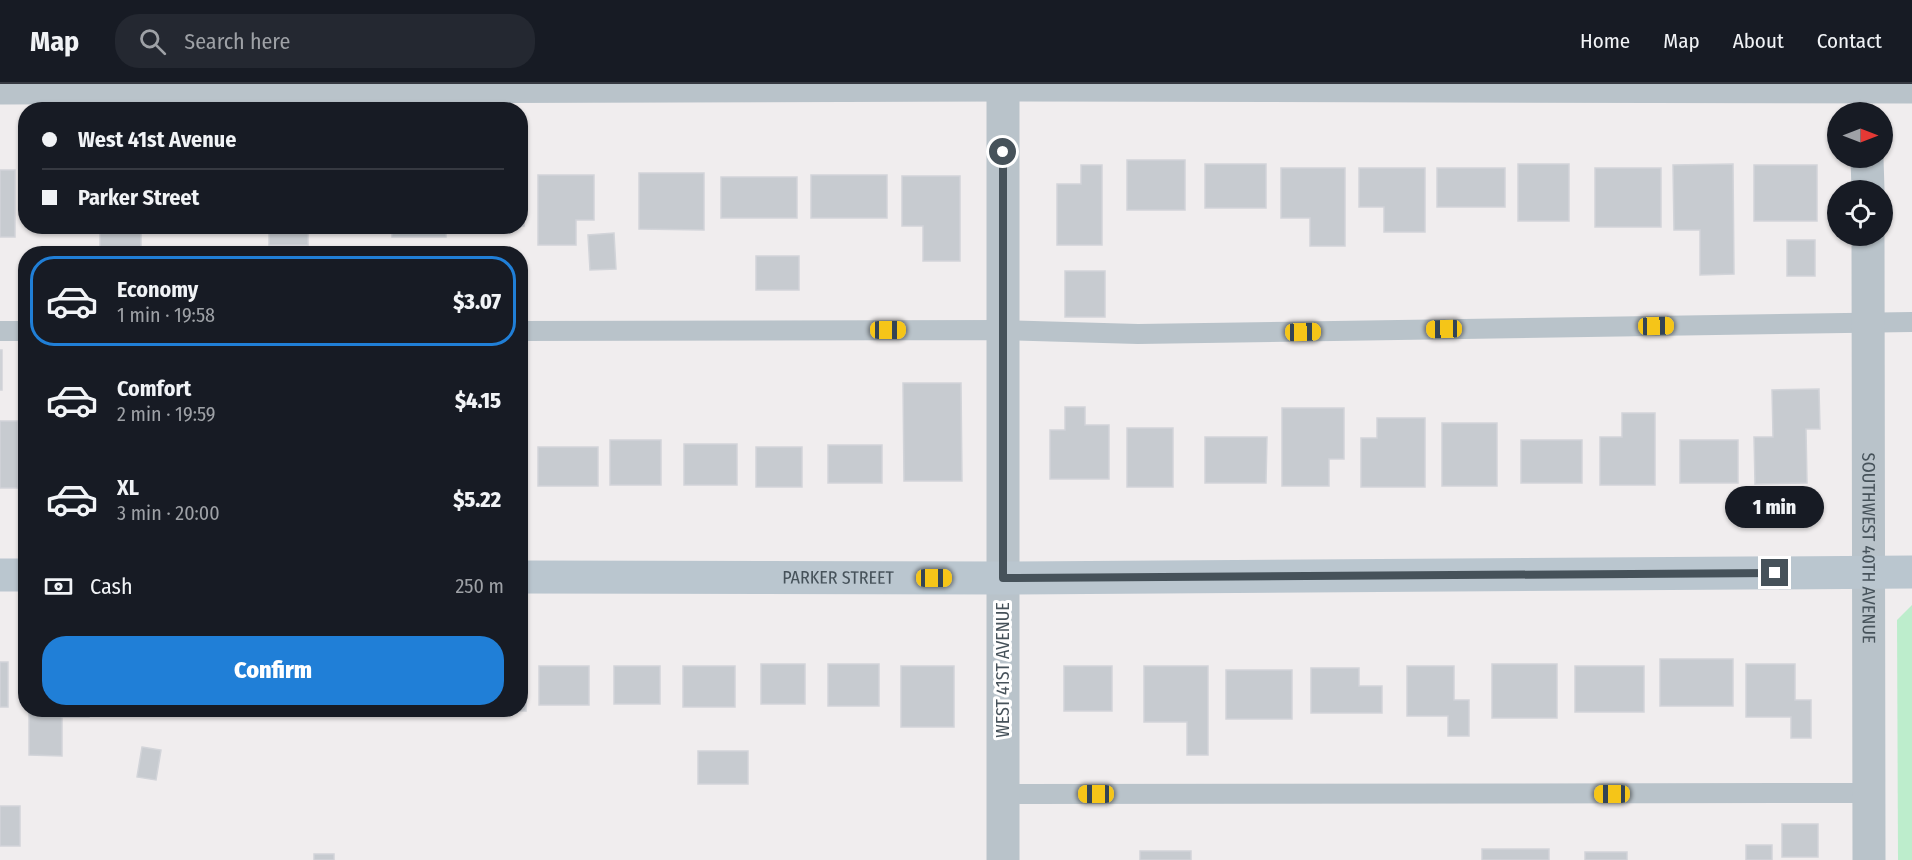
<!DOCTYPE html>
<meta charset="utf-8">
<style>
:root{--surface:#171b24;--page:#242831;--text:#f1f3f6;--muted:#9ea1a6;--line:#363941;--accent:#207fd7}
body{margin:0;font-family:"Fira Sans Condensed",sans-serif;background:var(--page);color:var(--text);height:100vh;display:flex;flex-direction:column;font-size:22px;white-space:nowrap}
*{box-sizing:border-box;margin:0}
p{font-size:20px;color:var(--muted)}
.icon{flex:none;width:33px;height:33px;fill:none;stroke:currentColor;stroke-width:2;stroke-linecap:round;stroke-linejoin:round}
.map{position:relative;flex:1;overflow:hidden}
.side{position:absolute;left:18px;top:162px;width:510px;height:471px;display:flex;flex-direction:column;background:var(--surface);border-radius:24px;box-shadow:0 2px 4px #0004}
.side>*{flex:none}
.guide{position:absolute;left:18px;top:18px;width:510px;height:132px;border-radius:24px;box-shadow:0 2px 4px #0004;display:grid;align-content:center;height:132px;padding:0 24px;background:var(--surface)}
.needle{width:39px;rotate:90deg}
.tools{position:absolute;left:1827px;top:18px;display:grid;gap:12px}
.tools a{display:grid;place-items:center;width:66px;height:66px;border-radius:50%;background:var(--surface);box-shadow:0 2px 4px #0004;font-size:30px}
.end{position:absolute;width:27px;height:27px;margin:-14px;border:8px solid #46525a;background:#fff;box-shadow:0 0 0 3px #fff}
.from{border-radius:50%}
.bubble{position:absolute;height:42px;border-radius:21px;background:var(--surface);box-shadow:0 2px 4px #0004;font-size:20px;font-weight:800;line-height:42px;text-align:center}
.car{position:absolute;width:18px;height:36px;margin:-18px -9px;border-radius:8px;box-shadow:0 0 4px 2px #0007;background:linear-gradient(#f5c518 24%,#345 0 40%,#f5c518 0 76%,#345 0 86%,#f5c518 0)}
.guide b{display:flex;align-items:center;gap:21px;height:57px;font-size:22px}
.guide b+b{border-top:2px solid var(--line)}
.guide i{width:15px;height:15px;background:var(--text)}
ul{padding:10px 0 0;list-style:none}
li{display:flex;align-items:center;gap:18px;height:90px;margin:0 12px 9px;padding:0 12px;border:3px solid transparent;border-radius:24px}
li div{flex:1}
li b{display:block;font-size:22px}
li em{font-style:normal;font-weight:800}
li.active{border-color:var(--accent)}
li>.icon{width:54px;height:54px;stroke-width:1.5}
.pay{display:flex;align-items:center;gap:15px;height:66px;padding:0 24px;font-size:22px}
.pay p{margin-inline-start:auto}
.primary-button{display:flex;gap:12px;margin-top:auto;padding:12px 24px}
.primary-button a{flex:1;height:69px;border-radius:24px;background:var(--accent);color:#fff;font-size:24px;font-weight:800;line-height:69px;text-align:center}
header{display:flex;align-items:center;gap:36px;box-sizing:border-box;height:84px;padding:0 30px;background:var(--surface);border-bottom:2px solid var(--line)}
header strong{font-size:28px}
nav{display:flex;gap:33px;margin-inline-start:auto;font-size:21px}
.search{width:420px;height:54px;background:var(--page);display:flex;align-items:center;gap:15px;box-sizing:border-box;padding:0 21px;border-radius:24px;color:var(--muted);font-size:22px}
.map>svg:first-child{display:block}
.green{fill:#bdedcc}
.building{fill:#c7cbd0;stroke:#d2d4d9;stroke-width:1.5}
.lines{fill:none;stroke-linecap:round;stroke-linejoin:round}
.service{stroke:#b9c3ca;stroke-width:20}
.minor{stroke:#b9c3ca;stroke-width:33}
.secondary{stroke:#bac6cf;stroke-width:33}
.route{stroke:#46525a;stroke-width:8}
.labels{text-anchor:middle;stroke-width:6;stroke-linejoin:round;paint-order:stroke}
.street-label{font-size:18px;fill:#46525a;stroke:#fff}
</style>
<header>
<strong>Map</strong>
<div class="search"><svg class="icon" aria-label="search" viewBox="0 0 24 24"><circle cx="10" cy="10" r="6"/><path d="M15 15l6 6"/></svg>Search here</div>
<nav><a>Home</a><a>Map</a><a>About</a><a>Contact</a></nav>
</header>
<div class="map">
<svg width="1912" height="776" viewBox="0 0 1912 776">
<rect width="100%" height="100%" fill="#f0edee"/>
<path class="green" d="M1912,521V776H1898L1897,536Z"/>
<path class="building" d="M1127,76H1185V126H1127Z
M1205,80H1266V124H1205Z
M1518,80H1569V137H1518Z
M1733,80L1734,190L1700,191V146H1674L1673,81Z
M1081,81H1102V161H1057V100H1081Z
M1754,81H1817V137H1754Z
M1281,84H1345V162H1310V134H1281Z
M1359,84H1425V148H1384V123H1359Z
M1437,84H1505V123H1437Z
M1595,84H1661V143H1595Z
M0,86H15V153H0Z
M639,89H704V146L639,145Z
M520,90H524V142H520Z
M538,91H594V136H576V161H538Z
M811,91H887V134H811Z
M902,92H960V177H923V142H902Z
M721,93H797V134H721Z
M100,142H141V170H100Z
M247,142H308V161H269V144H247Z
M392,142H446V153H392Z
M614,149L616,185L590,186L588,151Z
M1787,156H1815V192H1787Z
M756,172H799V206H756Z
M1065,187H1105V233H1065Z
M0,266H2V306H0Z
M903,299H961L962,397H904Z
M1819,305L1820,345H1806L1807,399L1755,400L1754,353H1773L1772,306Z
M1065,323H1085V341H1109V395H1050V346H1065Z
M1282,324H1344V375H1329V402H1282Z
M1622,329H1655V401H1600V353H1622Z
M1377,334H1425V403H1361V354H1377Z
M0,337H18V404H0Z
M1442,339H1497V402H1442Z
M1127,344H1173V403H1127Z
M1205,353H1267L1266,399H1205Z
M610,356H661V401H610Z
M1521,356H1582V399H1521Z
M1680,356H1738V399H1680Z
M684,360H737V401H684Z
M828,361H882V399H828Z
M538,363H598V402H538Z
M756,363H802V403H756Z
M1660,575H1733V622H1660Z
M0,578H8V623H0Z
M761,580H805V620H761Z
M828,580H879V622H828Z
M1492,580H1557V634H1492Z
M1746,580H1795V616H1811V654H1791V633H1746Z
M539,582H589V621H539Z
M614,582H660V620H614Z
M683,582H735V623H683Z
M901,582H954V643H901Z
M1064,582H1112V627H1064Z
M1144,582H1208V671H1187V638H1144Z
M1407,582H1454V616H1469V652H1448V632H1407Z
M1575,582H1644V628H1575Z
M1311,584H1359V602H1382V629H1311Z
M1226,586H1292V635H1226Z
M520,600H526V627H468L520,626Z
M29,626H89V633H62V672L29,671Z
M392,626H441V627H392Z
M142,663L161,666L156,696L137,693Z
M698,667H748V700H698Z
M0,722H20V762H0Z
M1782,740H1818V773H1782Z
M1746,761H1772V776H1746Z
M1482,765H1549V776H1482Z
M1140,767H1191V776H1140Z
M1585,768H1627V776H1585Z
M314,770H334V776H314Z"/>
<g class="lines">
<path class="service" d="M0,247H26
M520,247L1003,246L1138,250L1912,238
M1002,710L1870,709"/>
<g class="minor">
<path d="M0,4L1003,1L1912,3"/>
<path d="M1867,74L1868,106"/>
<path id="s1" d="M1868,152L1869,776"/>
<path d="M1003,776V0"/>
</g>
<g class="secondary">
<path d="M0,491H26"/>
<path id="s2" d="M520,493L1003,494L1912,488"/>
</g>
</g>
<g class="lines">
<path class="route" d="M1003,68V494L1775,489"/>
</g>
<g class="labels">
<g class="street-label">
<text dy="6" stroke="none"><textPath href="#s1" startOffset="312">SOUTHWEST 40TH AVENUE</textPath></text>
<text dy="6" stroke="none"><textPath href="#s2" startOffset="318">PARKER STREET</textPath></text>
<text transform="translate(1003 586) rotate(-90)" y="6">WEST 41ST AVENUE</text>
</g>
</g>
</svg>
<div class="tools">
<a><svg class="needle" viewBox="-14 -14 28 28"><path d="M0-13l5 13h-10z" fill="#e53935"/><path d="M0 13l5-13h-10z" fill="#9ea1a6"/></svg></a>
<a><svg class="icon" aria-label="locate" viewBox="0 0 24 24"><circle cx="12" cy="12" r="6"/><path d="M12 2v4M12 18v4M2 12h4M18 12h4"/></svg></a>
</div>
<i class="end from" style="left:1003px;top:68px"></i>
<i class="end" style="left:1775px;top:489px"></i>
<div class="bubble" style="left:1725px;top:402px;width:99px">1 min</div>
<i class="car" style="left:1656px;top:242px;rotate:89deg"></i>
<i class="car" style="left:1444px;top:245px;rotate:269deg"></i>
<i class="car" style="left:888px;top:246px;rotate:90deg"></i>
<i class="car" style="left:1303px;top:248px;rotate:89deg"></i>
<i class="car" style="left:934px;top:494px;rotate:90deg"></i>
<i class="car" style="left:1096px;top:710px;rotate:270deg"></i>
<i class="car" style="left:1612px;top:710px;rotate:270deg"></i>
<div class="guide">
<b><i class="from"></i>West 41st Avenue</b>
<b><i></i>Parker Street</b>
</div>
<section class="side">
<ul>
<li class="active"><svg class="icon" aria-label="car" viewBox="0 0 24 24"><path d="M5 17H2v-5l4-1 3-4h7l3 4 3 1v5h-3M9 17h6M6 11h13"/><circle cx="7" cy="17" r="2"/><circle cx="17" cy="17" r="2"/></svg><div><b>Economy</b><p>1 min · 19:58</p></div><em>$3.07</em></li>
<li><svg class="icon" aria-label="car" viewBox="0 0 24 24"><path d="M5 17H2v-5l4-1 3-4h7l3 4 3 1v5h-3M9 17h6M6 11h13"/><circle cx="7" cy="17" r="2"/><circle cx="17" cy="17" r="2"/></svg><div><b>Comfort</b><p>2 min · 19:59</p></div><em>$4.15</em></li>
<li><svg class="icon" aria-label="car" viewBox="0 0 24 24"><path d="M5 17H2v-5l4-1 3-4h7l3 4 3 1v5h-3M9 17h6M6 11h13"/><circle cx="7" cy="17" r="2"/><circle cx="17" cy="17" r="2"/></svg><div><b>XL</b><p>3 min · 20:00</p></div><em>$5.22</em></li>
</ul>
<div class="pay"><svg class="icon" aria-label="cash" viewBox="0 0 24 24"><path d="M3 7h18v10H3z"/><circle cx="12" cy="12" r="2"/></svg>Cash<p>250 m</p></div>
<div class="primary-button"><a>Confirm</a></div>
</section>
</div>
